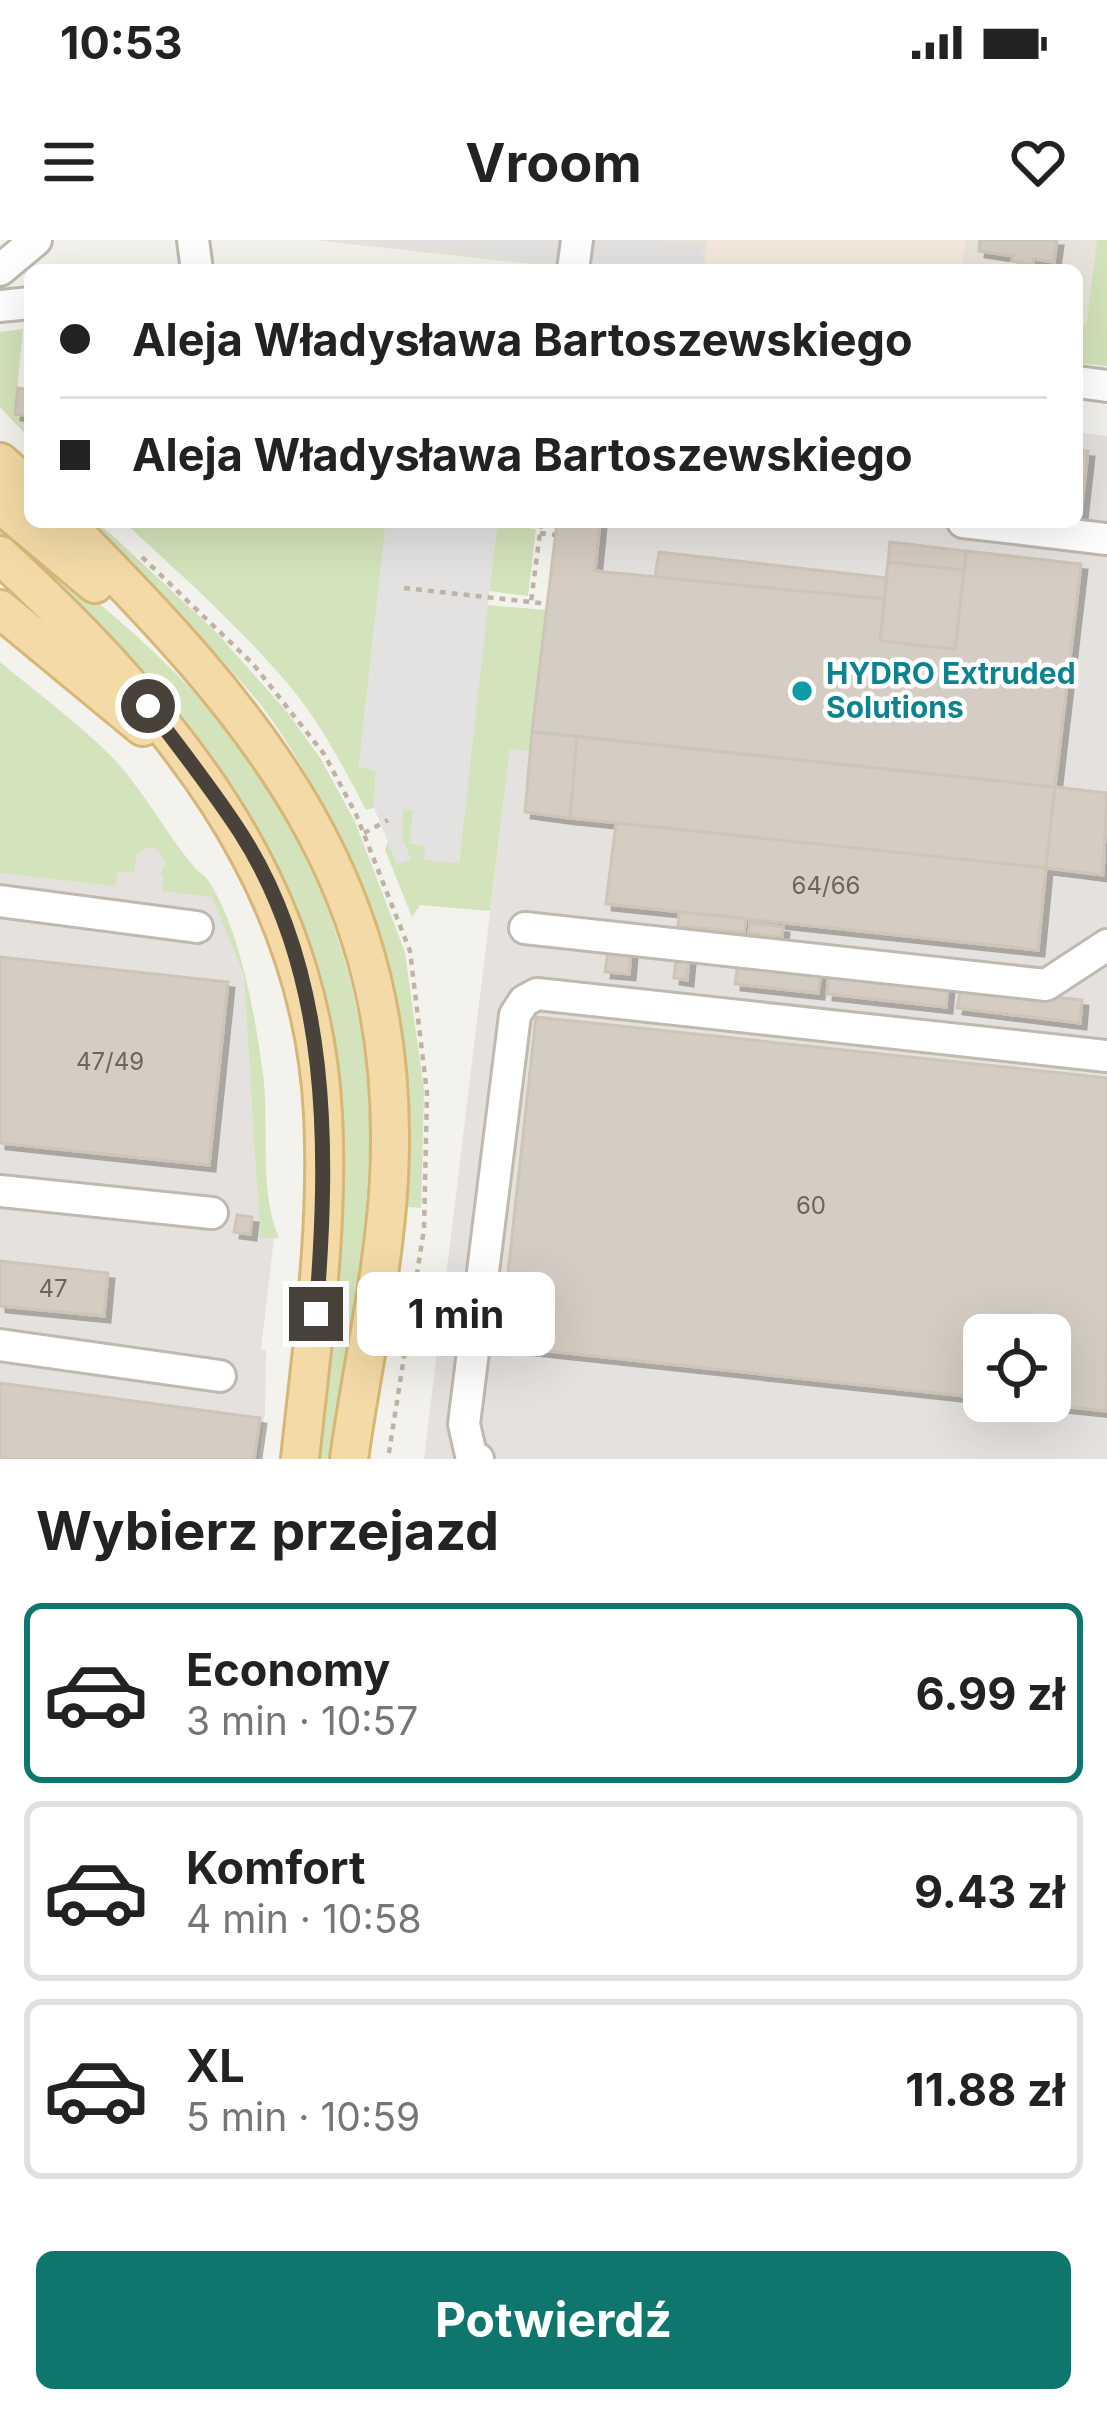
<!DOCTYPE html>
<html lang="pl">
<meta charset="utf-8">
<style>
:root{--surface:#fff;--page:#f2f2f2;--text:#222;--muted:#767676;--line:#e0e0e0;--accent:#0f766e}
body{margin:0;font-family:Inter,sans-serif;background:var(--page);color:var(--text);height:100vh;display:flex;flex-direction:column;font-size:45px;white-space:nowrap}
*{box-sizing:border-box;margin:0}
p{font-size:39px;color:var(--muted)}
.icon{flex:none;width:66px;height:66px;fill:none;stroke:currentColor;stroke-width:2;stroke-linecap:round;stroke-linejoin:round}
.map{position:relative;height:1219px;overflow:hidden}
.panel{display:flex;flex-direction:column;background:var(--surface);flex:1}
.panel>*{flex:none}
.banner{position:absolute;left:24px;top:24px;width:1059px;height:264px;border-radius:18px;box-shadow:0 12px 48px #0002;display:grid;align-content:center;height:264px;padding:0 36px;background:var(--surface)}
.tools{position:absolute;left:963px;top:1074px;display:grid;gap:24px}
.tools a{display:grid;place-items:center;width:108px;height:108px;border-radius:18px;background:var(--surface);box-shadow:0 12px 48px #0002;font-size:60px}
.end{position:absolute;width:54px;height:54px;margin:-27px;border:15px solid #48423b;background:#fff;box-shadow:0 0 0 6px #fff}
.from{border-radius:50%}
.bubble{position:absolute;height:84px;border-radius:18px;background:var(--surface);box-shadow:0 12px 48px #0002;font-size:39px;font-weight:700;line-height:84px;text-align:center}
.banner b{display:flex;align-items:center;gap:42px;height:114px;font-size:45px}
.banner b+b{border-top:3px solid var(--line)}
.banner i{width:30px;height:30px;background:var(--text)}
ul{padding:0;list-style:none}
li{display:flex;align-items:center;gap:36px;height:180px;margin:0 24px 18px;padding:0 12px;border:6px solid var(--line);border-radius:18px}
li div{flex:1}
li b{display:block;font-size:45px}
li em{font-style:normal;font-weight:700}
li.current{border-color:var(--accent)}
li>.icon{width:108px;height:108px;stroke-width:1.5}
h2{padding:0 36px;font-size:54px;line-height:144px}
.button{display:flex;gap:24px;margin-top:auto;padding:24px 36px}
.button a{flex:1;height:138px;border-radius:18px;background:var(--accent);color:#fff;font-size:48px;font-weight:700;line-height:138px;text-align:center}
.status{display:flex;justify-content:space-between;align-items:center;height:84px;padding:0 60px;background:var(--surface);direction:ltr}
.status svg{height:33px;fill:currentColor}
header{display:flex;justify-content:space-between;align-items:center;height:156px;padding:0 36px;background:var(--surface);font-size:54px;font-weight:700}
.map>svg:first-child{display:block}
.residential{fill:#e8e3db}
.commercial{fill:#f3e8db}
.industrial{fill:#e5e1de;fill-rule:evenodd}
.green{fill:#d3e3bb}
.parking{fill:#e4e2e0}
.building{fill:#d5cdc3;stroke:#cfc5b7;stroke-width:3;filter:url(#shadow)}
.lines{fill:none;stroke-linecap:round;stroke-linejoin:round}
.minor-casing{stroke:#bfb9b0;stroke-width:36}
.major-casing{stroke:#d7b778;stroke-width:42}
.path{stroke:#bfb4a3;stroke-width:4.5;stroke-dasharray:6 6;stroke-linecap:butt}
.minor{stroke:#fff;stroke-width:30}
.major{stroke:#f3daa7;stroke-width:36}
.route{stroke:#48423b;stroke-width:15}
.culture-dot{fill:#0f9aa8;stroke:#fff;stroke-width:4.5}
.labels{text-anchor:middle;stroke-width:9;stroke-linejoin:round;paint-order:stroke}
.number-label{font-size:24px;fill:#6b655d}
.culture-label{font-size:30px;font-weight:bold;fill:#0d838f;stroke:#fff;text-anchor:start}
</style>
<div class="status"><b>10:53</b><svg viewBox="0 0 49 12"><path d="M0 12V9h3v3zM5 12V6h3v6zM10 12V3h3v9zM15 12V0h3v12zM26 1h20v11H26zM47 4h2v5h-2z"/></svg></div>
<header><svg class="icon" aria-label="menu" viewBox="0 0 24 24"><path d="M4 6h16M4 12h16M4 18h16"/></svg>Vroom<svg class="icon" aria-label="heart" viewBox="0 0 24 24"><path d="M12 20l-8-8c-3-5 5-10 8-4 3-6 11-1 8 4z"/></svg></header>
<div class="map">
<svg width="1107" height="1219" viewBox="0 0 1107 1219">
<defs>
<filter id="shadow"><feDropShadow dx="6" dy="6" stdDeviation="0" flood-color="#0004"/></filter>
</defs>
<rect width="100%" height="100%" fill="#f4f2ed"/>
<path class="residential" d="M314,0H708L704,30H584Z
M965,0H1097L1086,87L1077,86V30H961Z"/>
<path class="commercial" d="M708,0H965L961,30H704Z"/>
<path class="industrial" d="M1077,192L1107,196V1219H424L510,508L531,510L556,282H1077ZM984,1095H1050V1161H984Z
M136,588L212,656L244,736L260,997L274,998L261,1109L266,1111L265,1173L259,1219H0V626Z"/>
<path class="green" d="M1097,0H1107V126L1077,123V86H1086Z
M23,89L15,173L30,176V199L0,167V92Z
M0,282C62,334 129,384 185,443C304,568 375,739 369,913C366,1016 346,1118 329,1219H320C350,944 377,723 193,491C136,420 67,358 0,297Z
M86,282H97L113,296L216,392L287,472L321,519L355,582L405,712L424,851L421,968L408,967C413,816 393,694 321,561C301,524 278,485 251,453C199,394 141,339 86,282Z
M124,282H386L359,526L376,531L374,568L366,570C343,526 320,482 288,444C239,386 180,334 124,282Z
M497,285L536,289L528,356L489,351Z
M487,365L547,370L531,511L510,509L490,671L420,665L412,677L385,610L388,602L397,623L403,568L413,570L425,605L459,623Z
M0,422C35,451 73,479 106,511C142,546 163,590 195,628C201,635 202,632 208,640C241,691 255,775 263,834C270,889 258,947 279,998H260L244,736L212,657L162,651L164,636L160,635L166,622L157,609L149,607L137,613L134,633L117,631L116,646L0,633Z"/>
<path class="parking" d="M356,0H659L702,5L701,24L671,21L666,30H616Z
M386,282L497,285L459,623L424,620L425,606L409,603L413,570L404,568L401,595L411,619L397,624L374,568L376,531L359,527Z"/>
<path class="building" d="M980,0H1057L1054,22L1033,19V25L1012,21L1013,16L979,11Z
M18,148L30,150V176L15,174Z
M1077,210L1088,211L1081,274L1077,273Z
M557,282H600L595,331L885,359L880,401L955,409L966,311L1081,324L1055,547L532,492Z
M890,302L966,311L964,330L888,322Z
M659,312L887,338L885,359L655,337Z
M888,322L964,330L955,409L880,401Z
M532,492L577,496L570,578L525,572Z
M577,496L1055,547L1046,628L570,578Z
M1055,547L1107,553L1103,635L1046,628Z
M616,583L1046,628L1038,710L606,664Z
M679,672L746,678L744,692L678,686Z
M750,683L783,687L782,697L749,693Z
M608,711L631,713L629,734L605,732Z
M0,717L228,742L209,925L0,903Z
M676,717L689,719L687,740L674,738Z
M738,723L821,732L818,753L735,744Z
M829,733L948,747L946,767L827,754Z
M961,747L1082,760L1080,783L957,768Z
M536,777L1107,838V1171L1010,1161H1050V1095H984V1158L500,1106Z
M237,975L252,977L250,994L234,992Z
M0,1021L108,1033L104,1076L0,1066Z
M0,1143L260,1178L254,1219H0Z"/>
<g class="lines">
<defs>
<path id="minor" d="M193,0L197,30
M0,30L36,0
M573,30L577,0
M0,66L30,63
M1077,142L1107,146
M963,282L1107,299
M0,661L197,687
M525,688L1046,745L1107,705
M0,951L212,973
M0,1105L220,1136
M478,1219L471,1215L464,1184L515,775L524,761L537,754L1107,816"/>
<path id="major" d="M0,222L30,249
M0,264L95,344
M64,282C258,477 404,644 389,938C384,1033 362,1125 349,1219
M0,315C166,469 311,637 323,874C329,990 312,1105 300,1219
M0,369L143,487"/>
</defs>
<use href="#minor" class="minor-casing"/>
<use href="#major" class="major-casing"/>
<path class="path" d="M515,282L541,285L531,362L547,364
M540,293L555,295
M142,317L253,424L324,514L356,574L410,711L427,853L424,989L388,1219
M404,348L531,362
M364,593L388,580"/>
<use href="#minor" class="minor"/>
<use href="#major" class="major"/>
</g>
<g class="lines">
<path class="route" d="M148,466C179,507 212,549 240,592C332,735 329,912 316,1074"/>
</g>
<circle class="culture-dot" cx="802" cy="451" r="12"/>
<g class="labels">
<g class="number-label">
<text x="826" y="654">64/66</text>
<text x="110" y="830">47/49</text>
<text x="811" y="974">60</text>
<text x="53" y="1057">47</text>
</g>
<g class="culture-label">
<text x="826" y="444">HYDRO Extruded<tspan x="826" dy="34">Solutions</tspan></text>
</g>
</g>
</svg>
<div class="tools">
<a><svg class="icon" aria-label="locate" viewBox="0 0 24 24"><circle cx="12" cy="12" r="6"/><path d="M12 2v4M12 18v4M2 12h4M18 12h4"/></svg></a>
</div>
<i class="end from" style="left:148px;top:466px"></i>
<i class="end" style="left:316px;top:1074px"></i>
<div class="bubble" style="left:357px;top:1032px;width:198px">1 min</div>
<div class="banner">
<b><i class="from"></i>Aleja Władysława Bartoszewskiego</b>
<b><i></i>Aleja Władysława Bartoszewskiego</b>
</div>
</div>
<section class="panel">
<h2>Wybierz przejazd</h2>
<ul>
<li class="current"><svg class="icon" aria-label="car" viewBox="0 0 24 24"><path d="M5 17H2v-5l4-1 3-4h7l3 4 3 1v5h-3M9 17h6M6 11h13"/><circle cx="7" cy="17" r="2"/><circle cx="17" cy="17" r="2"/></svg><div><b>Economy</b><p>3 min · 10:57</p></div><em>6.99 zł</em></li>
<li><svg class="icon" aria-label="car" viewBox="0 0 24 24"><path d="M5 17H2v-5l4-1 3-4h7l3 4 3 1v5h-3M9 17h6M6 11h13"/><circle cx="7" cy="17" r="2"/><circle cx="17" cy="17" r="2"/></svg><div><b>Komfort</b><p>4 min · 10:58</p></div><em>9.43 zł</em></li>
<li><svg class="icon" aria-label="car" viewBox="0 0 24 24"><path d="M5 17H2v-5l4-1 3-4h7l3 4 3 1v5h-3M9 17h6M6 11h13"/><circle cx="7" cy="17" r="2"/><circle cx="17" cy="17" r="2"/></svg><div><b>XL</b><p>5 min · 10:59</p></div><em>11.88 zł</em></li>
</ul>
<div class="button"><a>Potwierdź</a></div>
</section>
